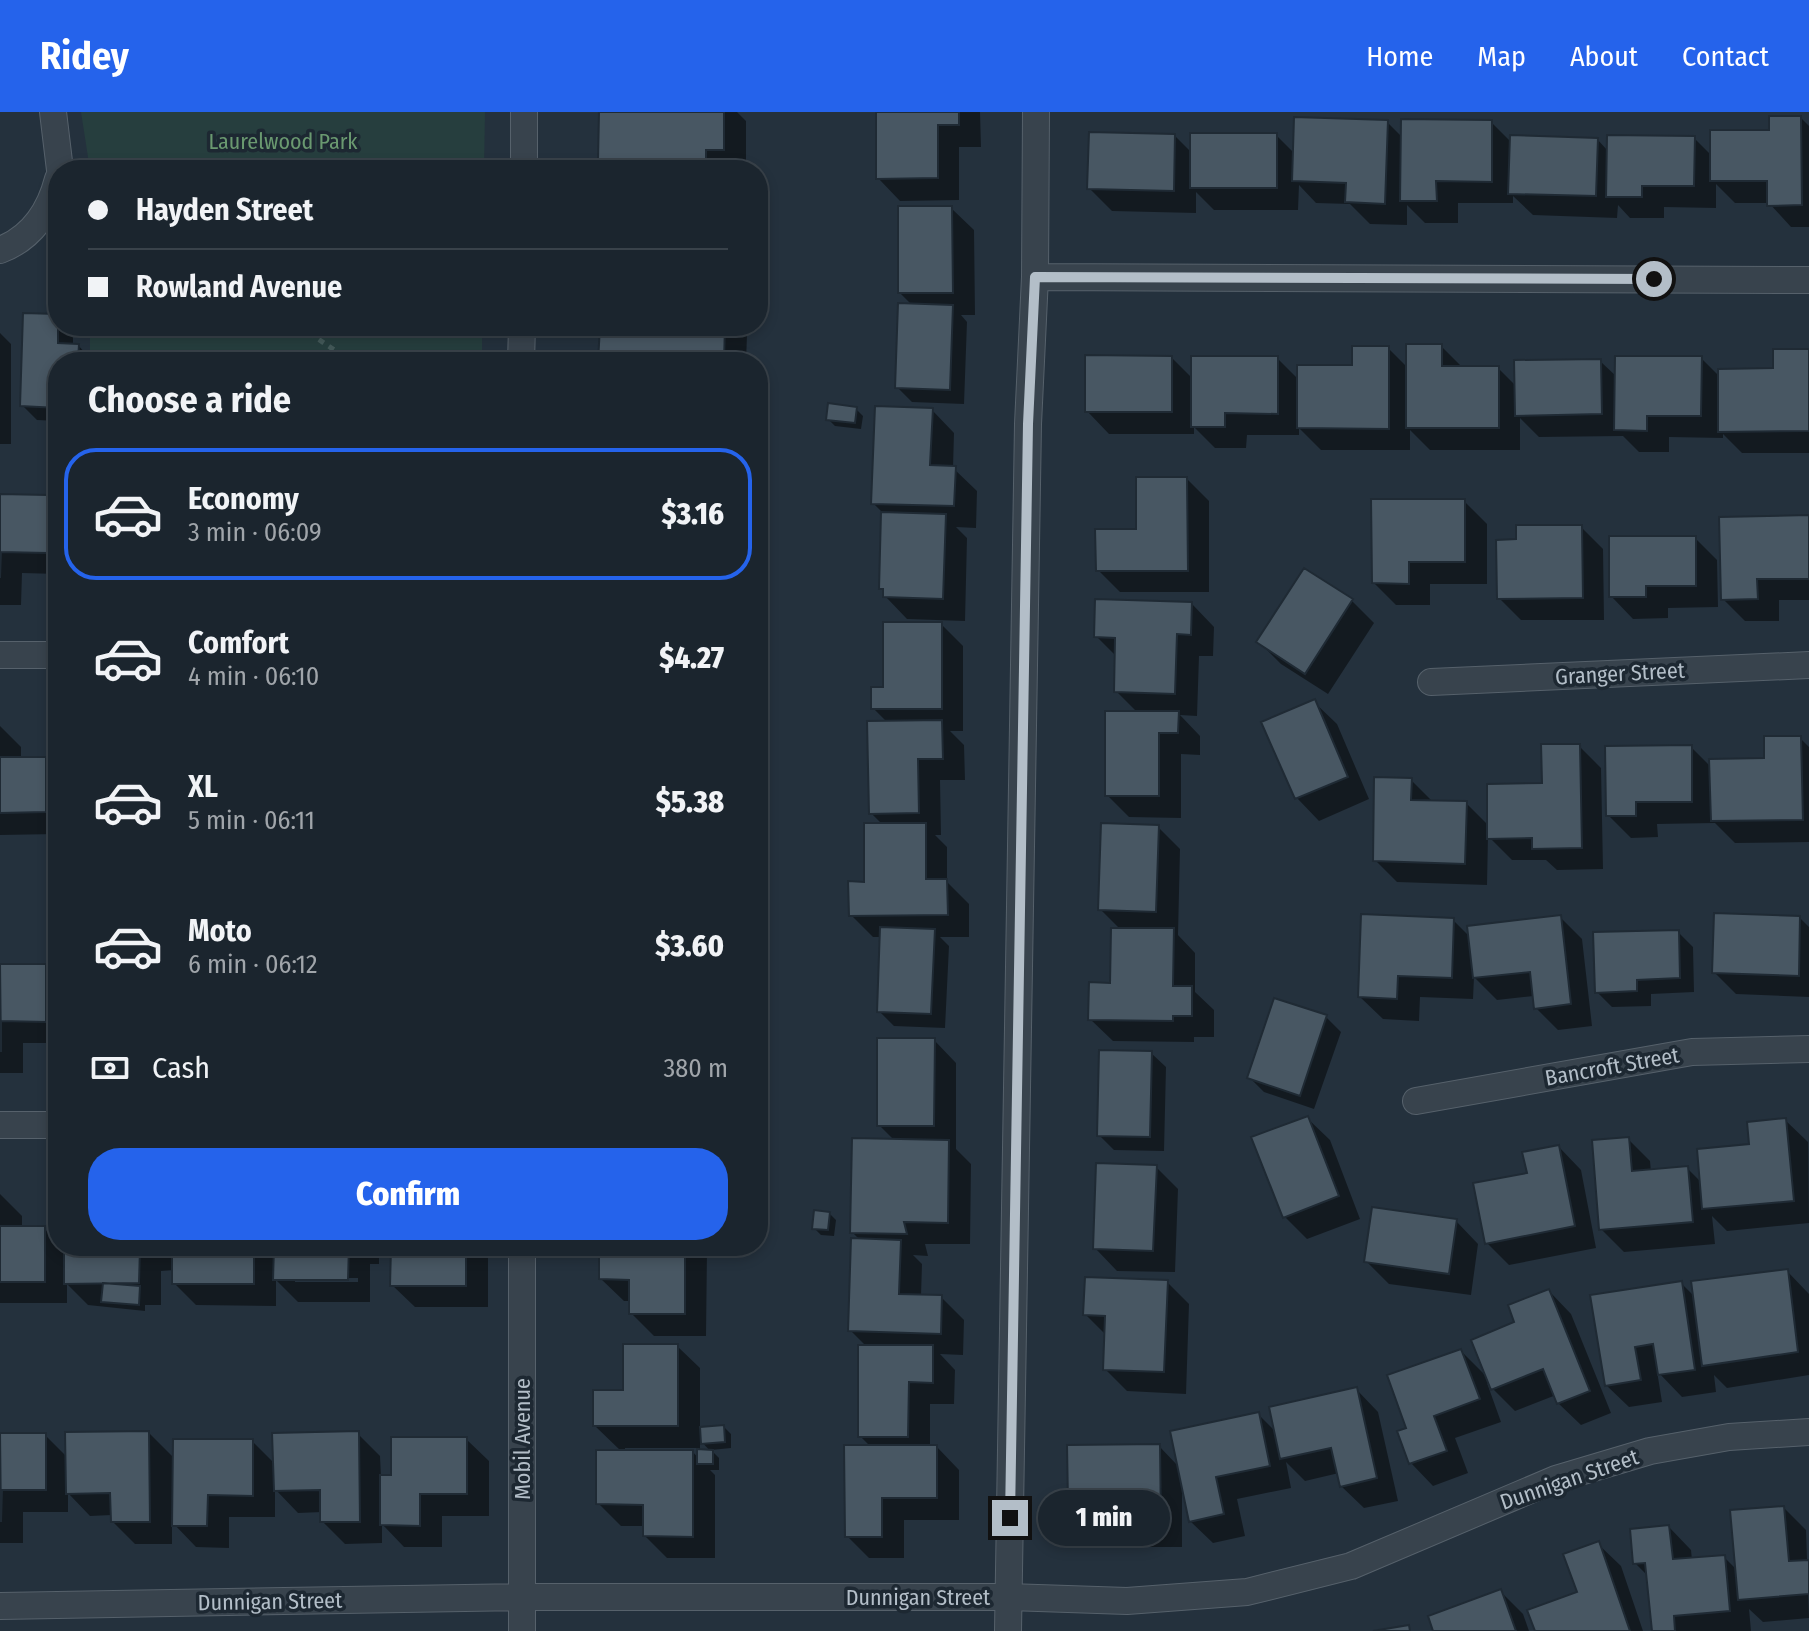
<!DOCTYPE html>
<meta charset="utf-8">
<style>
:root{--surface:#1b252e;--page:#28313a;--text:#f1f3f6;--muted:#a0a5aa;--line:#39424a;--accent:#2563eb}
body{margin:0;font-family:"Fira Sans Condensed",sans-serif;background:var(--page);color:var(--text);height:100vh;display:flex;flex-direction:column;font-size:30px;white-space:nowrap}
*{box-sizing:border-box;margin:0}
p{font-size:26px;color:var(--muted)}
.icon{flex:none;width:44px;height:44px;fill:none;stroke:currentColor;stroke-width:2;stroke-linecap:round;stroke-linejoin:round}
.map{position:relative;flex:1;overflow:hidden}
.sheet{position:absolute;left:48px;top:240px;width:720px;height:904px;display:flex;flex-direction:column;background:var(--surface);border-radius:32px;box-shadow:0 4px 12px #0003,0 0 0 2px var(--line)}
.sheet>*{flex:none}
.guide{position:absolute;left:48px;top:48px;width:720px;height:176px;border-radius:32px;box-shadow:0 4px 12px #0003,0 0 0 2px var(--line);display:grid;align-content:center;height:176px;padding:0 40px;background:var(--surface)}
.end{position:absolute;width:36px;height:36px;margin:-18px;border:10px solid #b3bec8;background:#111;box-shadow:0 0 0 4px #111}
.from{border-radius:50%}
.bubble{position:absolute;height:56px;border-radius:28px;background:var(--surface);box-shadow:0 4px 12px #0003,0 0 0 2px var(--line);font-size:26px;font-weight:800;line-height:56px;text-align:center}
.guide b{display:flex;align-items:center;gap:28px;height:76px;font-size:30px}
.guide b+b{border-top:2px solid var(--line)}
.guide i{width:20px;height:20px;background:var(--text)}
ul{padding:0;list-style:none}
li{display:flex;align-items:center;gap:24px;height:132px;margin:0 16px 12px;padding:0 24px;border:4px solid transparent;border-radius:32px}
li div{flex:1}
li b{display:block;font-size:30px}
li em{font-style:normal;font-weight:800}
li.selected{border-color:var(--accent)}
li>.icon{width:72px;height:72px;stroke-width:1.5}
h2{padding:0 40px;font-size:36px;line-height:96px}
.pay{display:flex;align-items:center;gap:20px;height:88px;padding:0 40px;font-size:30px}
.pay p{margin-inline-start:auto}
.cta{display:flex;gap:16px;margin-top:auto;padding:16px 40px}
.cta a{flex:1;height:92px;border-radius:32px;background:var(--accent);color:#fff;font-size:32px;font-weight:800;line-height:92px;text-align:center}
header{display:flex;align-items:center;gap:48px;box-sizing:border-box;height:112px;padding:0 40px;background:var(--accent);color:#fff}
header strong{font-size:38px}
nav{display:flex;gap:44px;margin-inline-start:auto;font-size:28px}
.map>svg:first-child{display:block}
.green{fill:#263e3e}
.shadow{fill:#0007;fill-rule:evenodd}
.building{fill:#485763;stroke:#1f2a34;stroke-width:2}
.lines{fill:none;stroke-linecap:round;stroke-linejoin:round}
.minor-casing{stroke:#56616b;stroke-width:28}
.path{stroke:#445a5a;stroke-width:5;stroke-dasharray:6 6;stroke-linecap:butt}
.minor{stroke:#38434d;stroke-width:26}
.route{stroke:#b3bec8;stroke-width:10}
.labels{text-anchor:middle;stroke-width:7;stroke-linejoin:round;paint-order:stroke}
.park-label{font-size:22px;fill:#6a9970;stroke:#1d2832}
.street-label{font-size:22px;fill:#b3bec8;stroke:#1d2832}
</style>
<header>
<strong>Ridey</strong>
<nav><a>Home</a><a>Map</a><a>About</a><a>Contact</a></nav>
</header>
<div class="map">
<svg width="1809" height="1519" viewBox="0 0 1809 1519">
<rect width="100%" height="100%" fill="#24313d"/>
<path class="green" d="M81,0H485L484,58H90Z
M90,214H482V250H90Z"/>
<path class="shadow" d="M601,0H737L746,9V58H612L600,47Z
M878,0H980L981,35H959V88L900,89L878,66Z
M1801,6L1809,14V115H1791L1769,91H1735L1716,72V96L1664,95V106H1630L1618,93L1617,106L1533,103L1513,84V91H1458V111H1425L1407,93V113L1370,112L1350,92L1316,91L1299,73L1298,98H1214L1196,80V101L1112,99L1089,76L1175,24L1192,41L1276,23L1295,42L1387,10L1403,26L1491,10L1512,31L1597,27L1608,39L1694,26L1712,44Z
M951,96L974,118L975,203H961L967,210L964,292L912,290L897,275L913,194L900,181Z
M58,204V214H68L73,219V233H78L93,250H58V309L37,308L22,293Z
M602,214H738L747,223L746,250H600Z
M0,221L11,232V332H0Z
M1441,234L1463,256H1498L1517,275L1600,249L1617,265L1701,246L1720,265L1775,258L1809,239V341H1742L1723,322V326L1669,325V340H1639L1623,324L1539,325L1520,306V338H1430L1410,318V338H1321L1299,316V323H1247L1246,336H1215L1194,315V322H1109L1087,299L1172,246L1193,267L1277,246L1299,268L1353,255L1388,236L1408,256Z
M856,297L863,304L861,317L835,314L828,307Z
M932,298L954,321L953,356L977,379L976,416L956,415L967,426L965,509L907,507L885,484L881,476L883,401L873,391Z
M1187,367L1209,389V480H1120L1098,458Z
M0,384L47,385L58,396V462L22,461L21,493H0Z
M1464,389L1487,412V472H1430V493H1396L1374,471Z
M1809,405V488H1779V509H1745L1723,487Z
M1581,415L1603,437L1604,508H1521L1499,486L1518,429Z
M1695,426L1717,448L1718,495L1668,496V506L1633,507L1611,484Z
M1352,489L1374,511L1328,582L1281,552L1259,530Z
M1192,492L1214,515L1213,544H1199L1197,604L1180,603L1200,624V643L1181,642V706L1129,705L1107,683L1138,601L1116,579L1117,545L1096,524Z
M941,512L963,534V619H950L964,633L965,668H940L941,723H935L947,735V770L969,792V825H940L949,834L945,916L894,914L879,899L882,825H873L851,803L866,772L883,713L871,701L888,611L873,596L885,577Z
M1314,590L1337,612L1369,687L1319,709L1297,686L1264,611Z
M0,614L21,635V647H45L58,660V722L0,723Z
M1800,626L1809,635V730L1735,731L1715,711L1657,712L1658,725L1631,726L1608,703L1691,635L1712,656L1766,648Z
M1579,634L1601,656L1603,757L1557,758L1546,748H1512L1488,724L1487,773L1397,770L1375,748L1411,668L1433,690L1466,691L1489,714L1544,673Z
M1158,715L1180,737L1178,823L1195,841V880L1214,898V925H1194V930L1113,929L1090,907L1112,873L1121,818L1100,797Z
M1560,805L1582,827L1592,914L1558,918L1536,896L1534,884L1497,888L1474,865L1473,887L1420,885L1419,909L1383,907L1360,885L1453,808L1470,825Z
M1800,806L1809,815V885L1736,882L1714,860Z
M1678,820L1693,835L1694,880L1651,882V894L1612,895L1597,880Z
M0,854H45L58,867V931H23V961H0Z
M1326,905L1341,920L1314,997L1264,980L1249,965Z
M934,928L956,951V1037L971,1052L970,1132H925L928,1144L913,1143L922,1152L921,1184L941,1185L964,1208L963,1243L940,1242L955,1258L954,1292H930V1335H937L959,1358V1408H904V1446H869L847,1424L871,1335L860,1324L867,1235L850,1218L861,1129L852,1120L895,1029L879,1013Z
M1151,941L1166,955L1164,1039L1114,1038L1099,1023Z
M1307,1006L1330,1028L1360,1107L1307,1127L1285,1105Z
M1785,1008L1808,1030L1809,1111L1727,1119L1712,1104L1715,1132L1624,1140L1601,1117L1628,1027L1650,1049L1651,1060L1688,1057L1702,1071Z
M1559,1035L1581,1058L1596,1136L1509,1153L1487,1131L1529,1062Z
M1156,1055L1178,1077L1175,1160L1117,1159L1095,1136Z
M0,1082L22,1104V1116H44L58,1130V1134L66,1137V1134H271L276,1139V1134H379V1152H370V1190H298L276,1168V1194L196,1193L174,1171V1158L161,1159V1193H145V1199L88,1193L67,1172V1191H0ZM295,1166H358V1170H295Z
M829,1101L836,1108L834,1124L821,1123L814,1116Z
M1456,1109L1478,1132L1471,1183L1389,1172L1366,1149Z
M383,1134H482L488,1140V1195H415L392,1173L393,1144Z
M601,1134H702L707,1139L706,1224H654L631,1201V1189H624L601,1167Z
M1787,1159L1809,1182V1263L1727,1276L1714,1263L1716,1280L1682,1285L1657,1259L1662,1290L1629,1295L1606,1273L1681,1171L1695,1185Z
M1167,1170L1189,1192L1186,1282L1127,1279L1105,1257L1106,1223L1085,1202Z
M1549,1179L1571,1202L1611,1301L1581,1313L1558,1291L1556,1283L1515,1299L1487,1271L1501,1310L1455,1326L1468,1361L1433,1374L1411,1351L1409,1317L1461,1239L1489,1267L1517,1212Z
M677,1234L700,1256V1317L724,1315L731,1322V1336L711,1338L719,1346V1358H710L715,1363V1446H667L645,1424V1414H621L598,1391L622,1340L595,1314L625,1280ZM700,1328L711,1340L700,1339ZM625,1336H699V1347L693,1340H625Z
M1356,1277L1378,1300L1398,1389L1364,1396L1341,1374L1339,1361L1305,1369L1286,1350L1291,1376L1237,1387L1245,1424L1213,1431L1190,1409L1184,1376H1182V1435H1150L1128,1414H1092L1070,1392L1159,1334L1179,1355L1258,1302L1276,1320Z
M149,1321L174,1346L252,1329L275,1352L358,1322L380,1344L381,1365H393L466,1327L489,1349V1404H442V1435H404L382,1412V1431L345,1432L322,1409V1400L298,1401L275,1377V1405H229V1436L196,1435L172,1410V1432H135L113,1410L112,1403L90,1404L68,1381V1400H23V1431H0V1323H45L67,1345Z
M1784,1396L1806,1418L1809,1506L1763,1510L1749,1497L1751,1519H1654L1649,1465L1635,1451L1669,1415L1691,1438L1692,1448L1724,1445L1738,1459Z
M1598,1432L1621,1454L1643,1519H1537L1580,1482Z
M1501,1480L1523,1502L1529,1519H1435Z"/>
<path class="building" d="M599,0H724V38H706V48H598Z
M876,0H959V13H938V66L876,67Z
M1769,4H1801L1802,93L1767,94V69H1710V18H1769Z
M1294,5L1388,8L1385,92L1345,90L1346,71L1292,69Z
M1401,7L1492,8V70L1436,69L1437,89H1400Z
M1089,20L1175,22L1174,79L1087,77Z
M1190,21H1277V76H1190Z
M1510,23L1598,26L1596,84L1508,82Z
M1607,23L1695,24L1694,74H1642V85H1606Z
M898,94H952L953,181H898Z
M898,191L953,193L950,278L895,276Z
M23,201L58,202V231L79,232L78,250H58V296L20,294Z
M600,214H725L724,249L598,250Z
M1406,232H1442V254H1499V316H1406Z
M1352,234H1389V317L1297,316V253H1352Z
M1773,237H1809V319L1718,320V257L1773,256Z
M1085,243L1172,244V300H1085Z
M1191,244H1278V302L1225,301V315H1191Z
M1615,244H1702L1701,304H1647V319L1614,318Z
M1601,247L1602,302L1515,304L1514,248Z
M828,291L857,295L855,311L826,308Z
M875,294L933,296L930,353L956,354L954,394L871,392Z
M1136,365H1187L1188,459H1096L1095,417H1136Z
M0,382L48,383L47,441L1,440L0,466Z
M1371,387H1465V450H1409V472L1372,471Z
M881,400L946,402L943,487L883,485V477H879Z
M1809,403V467H1757L1758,487L1721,488L1719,405Z
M1516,413H1582L1583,486L1497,487L1496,428L1516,427Z
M1609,424H1696V474H1646V485H1609Z
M1304,456L1353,487L1305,562L1256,530Z
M1095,487L1192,490L1191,523L1177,522L1175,582L1114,580L1115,526L1094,525Z
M883,510H942V597H871V575H883Z
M1315,587L1348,665L1295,687L1261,610Z
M1105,599H1179L1178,621H1159V684H1105Z
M942,608L943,647H918L919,701L869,702L867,609Z
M1764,624H1801L1803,708L1711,709L1709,647L1764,646Z
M1541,632H1580L1582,736L1532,737V726L1487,727V672L1542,671Z
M1692,633V690H1636V704H1606L1605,634Z
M0,645H46V700L0,701Z
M1374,665L1412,666L1411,688L1467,689L1465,752L1373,749Z
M864,711H926V767H947L948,803L849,804L848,769L864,770Z
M1101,711L1159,713L1156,800L1098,798Z
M1714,801L1800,804L1799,864L1712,861Z
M1361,802L1454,806L1452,866L1398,864L1397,887L1358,885Z
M1561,803L1571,892L1534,897L1530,860L1473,866L1467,814Z
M880,815L935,817L931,902L877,900Z
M1111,816H1174L1173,874H1192V904H1173V909L1088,908L1089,870L1110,871Z
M1679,818L1680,866L1637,868V879L1595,881L1593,820Z
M0,852H46V910L1,909V940Z
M1274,886L1327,903L1300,984L1247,966Z
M877,926H935L934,1014H877Z
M1099,938L1152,939L1150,1025L1097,1024Z
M1308,1004L1339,1084L1283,1106L1251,1025Z
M1786,1006L1794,1089L1702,1097L1697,1037L1749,1032L1747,1010Z
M1629,1025L1632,1059L1688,1054L1693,1110L1599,1118L1592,1028Z
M852,1026L949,1028L948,1111L904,1110L907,1122L850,1121Z
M1559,1033L1575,1114L1485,1132L1473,1071L1527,1061L1522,1040Z
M1096,1051L1157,1053L1153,1139L1093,1137Z
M1372,1095L1457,1107L1449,1162L1364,1150Z
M814,1098L830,1100L828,1118L812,1117Z
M0,1114H45V1170H0Z
M851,1126L901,1128L899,1182L942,1183L941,1222L848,1219Z
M64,1134H150V1137H140L139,1171L64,1172Z
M172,1134H254V1172H172Z
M274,1134H349L348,1168H273Z
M380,1134H466V1174H390L391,1135Z
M599,1134H685V1202H629V1168L599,1167Z
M1788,1157L1798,1240L1702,1254L1691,1169Z
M1085,1165L1168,1168L1164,1260L1103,1258L1105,1204L1083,1203Z
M1682,1169L1695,1258L1658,1263L1653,1232L1635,1235L1641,1268L1605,1274L1590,1183Z
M103,1171L140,1174L139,1193L101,1190Z
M1549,1177L1590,1279L1557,1292L1543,1257L1491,1278L1471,1228L1514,1210L1508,1193Z
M623,1232H678V1314H593V1278H623Z
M858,1233H933V1271L909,1270L908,1325H858Z
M1461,1237L1480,1287L1434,1304L1447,1339L1409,1352L1397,1319L1406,1316L1387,1263Z
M1357,1275L1377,1366L1340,1375L1331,1336L1280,1347L1269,1295Z
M1259,1300L1270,1354L1216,1365L1224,1402L1189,1410L1170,1319Z
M724,1313L725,1330L701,1332L700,1315Z
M149,1319L150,1410H111L110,1381L66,1382L65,1320Z
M359,1319L360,1410H320V1378L274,1379L272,1321Z
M0,1321H46V1378H2L1,1410Z
M391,1325H467V1382H420V1414L380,1413V1363H391Z
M173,1327H253V1384L208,1383L207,1414H172Z
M1160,1332L1161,1413H1125V1392H1068L1067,1333Z
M844,1333H937V1386H882V1425H845Z
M697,1337L713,1338V1352H697Z
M596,1338H693V1425L643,1424V1393L596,1392Z
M1784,1394L1789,1449L1809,1448V1482L1738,1488L1730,1398Z
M1669,1413L1673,1447L1725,1443L1730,1499L1674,1504L1675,1519H1652L1645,1451L1633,1452L1630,1417Z
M1599,1429L1630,1519H1535L1527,1498L1577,1480L1563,1442Z
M1501,1477L1516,1519H1433L1428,1504Z
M1409,1513L1410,1519H1373Z"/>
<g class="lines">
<defs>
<path id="minor" d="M53,0L60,58
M524,58V0
M0,138C32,126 50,98 58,67
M1035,165L1809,168
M521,250L522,214
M0,543H58
M1431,570L1809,553
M1416,989L1692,940L1809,937
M0,1013H58
M522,1134V1519
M0,1494L522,1485H1008L1127,1489L1247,1480L1351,1454L1556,1367L1650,1339L1729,1325L1809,1320
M1008,1519L1028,312L1035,165L1036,0"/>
</defs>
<use href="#minor" class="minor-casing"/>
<path class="path" d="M299,214L352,250"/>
<use href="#minor" class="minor"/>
</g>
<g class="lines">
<path class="route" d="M1010,1406L1028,312L1035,165L1654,167"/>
</g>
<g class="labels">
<g class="park-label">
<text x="283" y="37">Laurelwood Park</text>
</g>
<g class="street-label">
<text transform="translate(1620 561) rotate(-3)" y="8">Granger Street</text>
<text transform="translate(1612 954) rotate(-10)" y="8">Bancroft Street</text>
<text transform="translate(522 1327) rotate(-90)" y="8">Mobil Avenue</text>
<text transform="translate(1569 1367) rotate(-19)" y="8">Dunnigan Street</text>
<text x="918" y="1493">Dunnigan Street</text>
<text transform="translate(270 1489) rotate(-1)" y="8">Dunnigan Street</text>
</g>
</g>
</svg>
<i class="end from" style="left:1654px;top:167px"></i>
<i class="end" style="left:1010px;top:1406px"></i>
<div class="bubble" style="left:1038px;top:1378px;width:132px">1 min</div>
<div class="guide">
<b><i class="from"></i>Hayden Street</b>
<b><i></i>Rowland Avenue</b>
</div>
<section class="sheet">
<h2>Choose a ride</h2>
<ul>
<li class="selected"><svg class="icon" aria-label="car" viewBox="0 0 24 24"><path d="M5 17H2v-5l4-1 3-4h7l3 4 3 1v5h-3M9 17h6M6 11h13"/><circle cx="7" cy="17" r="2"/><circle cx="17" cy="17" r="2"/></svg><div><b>Economy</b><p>3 min · 06:09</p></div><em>$3.16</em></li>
<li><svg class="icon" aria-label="car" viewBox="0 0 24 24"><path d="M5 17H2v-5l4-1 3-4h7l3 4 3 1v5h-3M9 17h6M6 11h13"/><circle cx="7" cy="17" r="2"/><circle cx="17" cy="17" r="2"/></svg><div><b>Comfort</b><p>4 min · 06:10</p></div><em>$4.27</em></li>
<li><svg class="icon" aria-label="car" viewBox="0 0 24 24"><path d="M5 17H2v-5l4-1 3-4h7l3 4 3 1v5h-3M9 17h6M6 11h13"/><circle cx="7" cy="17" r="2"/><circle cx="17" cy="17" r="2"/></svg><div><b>XL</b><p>5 min · 06:11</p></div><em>$5.38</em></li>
<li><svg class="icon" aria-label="car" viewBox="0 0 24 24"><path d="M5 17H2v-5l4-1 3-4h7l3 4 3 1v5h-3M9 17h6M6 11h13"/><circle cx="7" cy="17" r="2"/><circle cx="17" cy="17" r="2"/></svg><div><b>Moto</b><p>6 min · 06:12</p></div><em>$3.60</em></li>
</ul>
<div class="pay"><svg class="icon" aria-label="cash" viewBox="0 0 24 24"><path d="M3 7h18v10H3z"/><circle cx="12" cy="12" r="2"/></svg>Cash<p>380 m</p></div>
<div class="cta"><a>Confirm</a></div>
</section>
</div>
